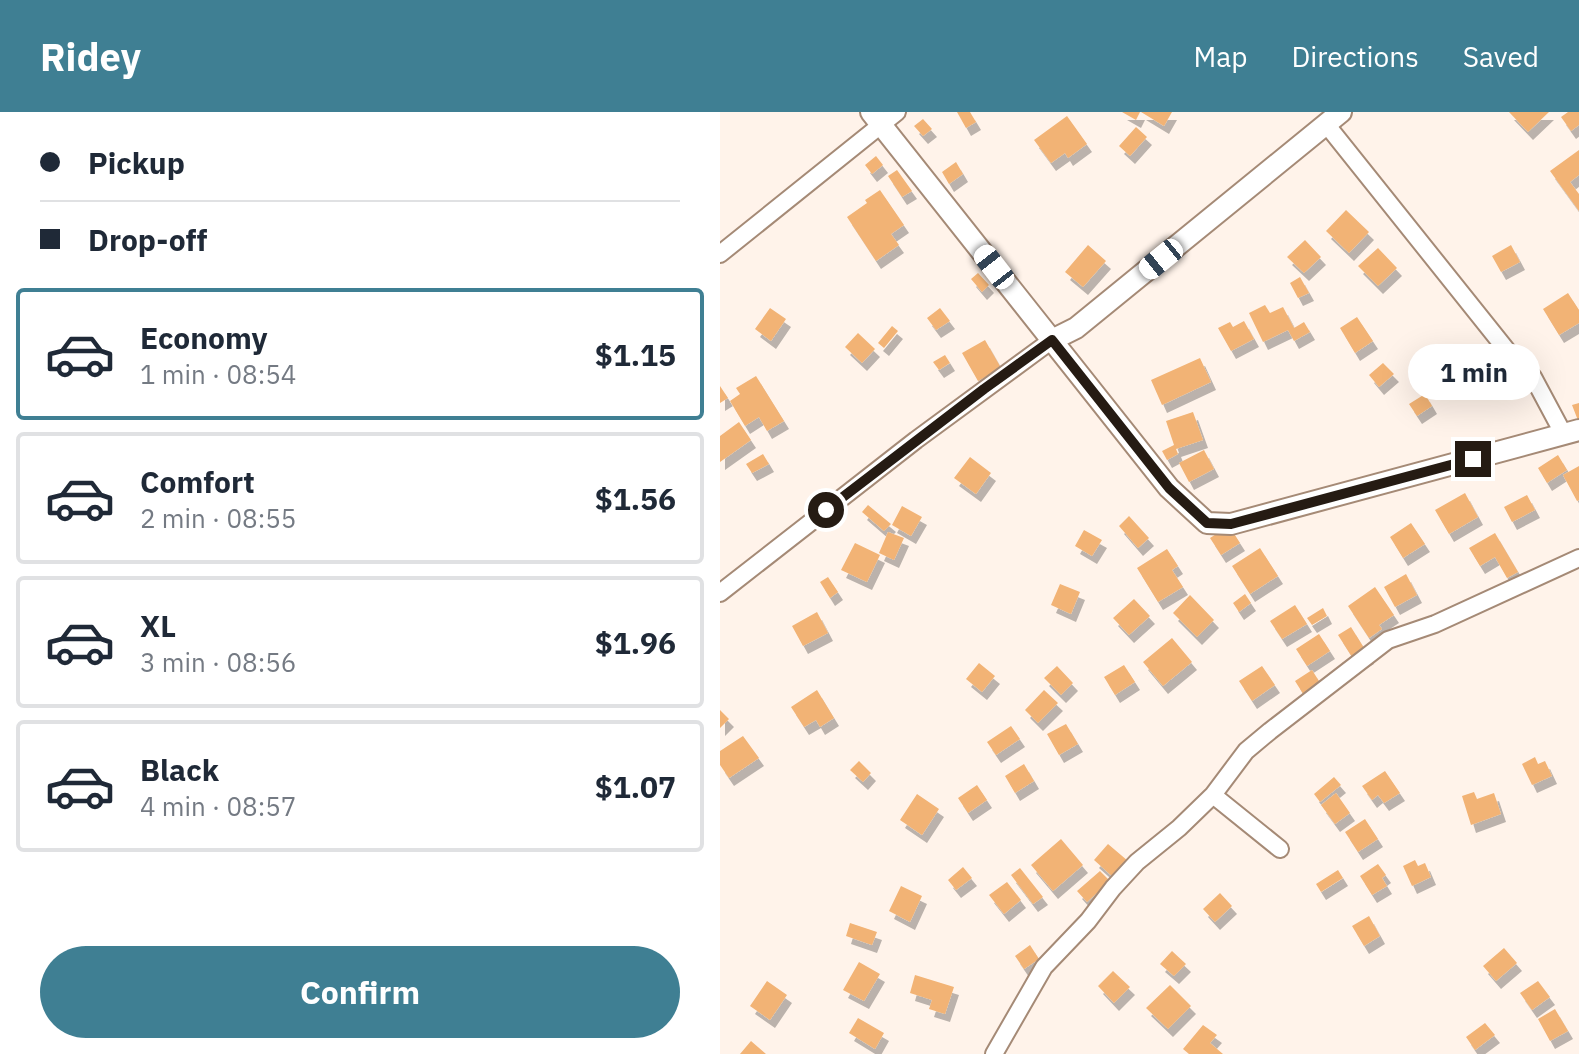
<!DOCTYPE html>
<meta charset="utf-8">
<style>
:root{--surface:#fff;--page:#f6f6f7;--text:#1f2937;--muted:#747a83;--line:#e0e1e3;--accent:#3f7f93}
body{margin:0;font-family:"IBM Plex Sans",sans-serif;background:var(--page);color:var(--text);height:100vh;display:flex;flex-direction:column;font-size:30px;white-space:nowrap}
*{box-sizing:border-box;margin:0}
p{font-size:26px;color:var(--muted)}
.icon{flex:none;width:44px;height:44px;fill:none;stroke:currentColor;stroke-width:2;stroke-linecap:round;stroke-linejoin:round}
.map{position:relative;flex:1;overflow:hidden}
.panel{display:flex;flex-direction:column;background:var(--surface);width:720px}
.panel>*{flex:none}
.banner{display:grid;align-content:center;height:176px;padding:0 40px;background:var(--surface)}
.end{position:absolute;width:36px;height:36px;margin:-18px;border:10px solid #251b13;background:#fff;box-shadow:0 0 0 4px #fff}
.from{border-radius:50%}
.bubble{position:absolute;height:56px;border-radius:28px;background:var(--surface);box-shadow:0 8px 32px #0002;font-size:26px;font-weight:700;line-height:56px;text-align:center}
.car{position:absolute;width:24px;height:48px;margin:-24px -12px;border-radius:10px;box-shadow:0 0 6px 2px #0007;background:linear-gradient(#fff 24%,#345 0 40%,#fff 0 76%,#345 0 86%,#fff 0)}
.banner b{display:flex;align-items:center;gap:28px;height:76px;font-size:30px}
.banner b+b{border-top:2px solid var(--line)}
.banner i{width:20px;height:20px;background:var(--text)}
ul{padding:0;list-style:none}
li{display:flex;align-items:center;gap:24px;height:132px;margin:0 16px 12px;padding:0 24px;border:4px solid var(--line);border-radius:8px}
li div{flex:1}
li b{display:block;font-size:30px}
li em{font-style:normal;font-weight:700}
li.current{border-color:var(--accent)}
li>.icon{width:72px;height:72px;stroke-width:1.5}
.action{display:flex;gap:16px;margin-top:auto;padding:16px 40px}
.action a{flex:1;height:92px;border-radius:48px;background:var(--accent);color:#fff;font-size:32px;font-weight:700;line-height:92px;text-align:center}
header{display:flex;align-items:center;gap:48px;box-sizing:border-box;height:112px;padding:0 40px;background:var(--accent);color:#fff}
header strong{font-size:38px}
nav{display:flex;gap:44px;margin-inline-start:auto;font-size:28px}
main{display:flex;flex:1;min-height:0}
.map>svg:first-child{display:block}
.building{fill:#f2b375;filter:url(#shadow)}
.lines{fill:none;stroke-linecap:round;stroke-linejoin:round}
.minor-casing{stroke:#a58a76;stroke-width:20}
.tertiary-casing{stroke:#a58a76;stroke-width:24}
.minor{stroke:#fff;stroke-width:16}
.tertiary{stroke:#fff;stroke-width:20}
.route{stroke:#251b13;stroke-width:10}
</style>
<header>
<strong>Ridey</strong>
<nav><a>Map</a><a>Directions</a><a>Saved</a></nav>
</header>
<main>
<section class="panel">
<div class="banner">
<b><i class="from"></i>Pickup</b>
<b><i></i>Drop-off</b>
</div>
<ul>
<li class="current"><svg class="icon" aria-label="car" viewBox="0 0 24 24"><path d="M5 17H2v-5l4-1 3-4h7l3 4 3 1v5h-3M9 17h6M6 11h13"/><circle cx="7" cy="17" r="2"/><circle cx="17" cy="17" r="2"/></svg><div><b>Economy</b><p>1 min · 08:54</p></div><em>$1.15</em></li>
<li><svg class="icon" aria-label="car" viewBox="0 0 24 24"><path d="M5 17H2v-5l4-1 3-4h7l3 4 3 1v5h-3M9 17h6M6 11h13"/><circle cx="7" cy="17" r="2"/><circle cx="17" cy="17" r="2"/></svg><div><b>Comfort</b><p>2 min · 08:55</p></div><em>$1.56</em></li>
<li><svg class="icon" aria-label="car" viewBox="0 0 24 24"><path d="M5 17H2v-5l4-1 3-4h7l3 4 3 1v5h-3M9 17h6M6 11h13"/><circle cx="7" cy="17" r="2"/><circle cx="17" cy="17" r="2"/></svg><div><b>XL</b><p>3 min · 08:56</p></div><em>$1.96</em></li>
<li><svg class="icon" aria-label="car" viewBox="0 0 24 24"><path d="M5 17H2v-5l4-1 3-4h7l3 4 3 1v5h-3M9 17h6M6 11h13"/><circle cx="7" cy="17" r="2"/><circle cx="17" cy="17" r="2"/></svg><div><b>Black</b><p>4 min · 08:57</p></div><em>$1.07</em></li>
</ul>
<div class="action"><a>Confirm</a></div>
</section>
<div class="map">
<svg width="859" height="942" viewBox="0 0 859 942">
<defs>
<filter id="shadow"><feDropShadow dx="5" dy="8" stdDeviation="0" flood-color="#0004"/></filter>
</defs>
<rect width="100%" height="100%" fill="#fff3ea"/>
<path class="building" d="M237,0H250L256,10L246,16Z
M402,0H420L416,8Z
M421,0H452L444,14Z
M789,0H829L808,20Z
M848,0H859V13L851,19L841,5Z
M347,4L367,32L348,46L345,41L331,51L314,28Z
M203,7L212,17L203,24L194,14Z
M416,15L427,25L410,44L399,34Z
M859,38V63L850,70L859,82V99L830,59Z
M156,44L163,53L152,62L145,53Z
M236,50L243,62L229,72L222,60Z
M177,58L192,79L182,85L168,64Z
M160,78L184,113L171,122L179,133L156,149L127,105L147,91L145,88Z
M626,98L649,120L629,141L606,119Z
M585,128L601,145L584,161L567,145Z
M368,133L386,149L363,175L345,160Z
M791,133L800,150L781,160L772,144Z
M658,136L677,156L658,174L638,154Z
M258,161L269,173L262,180L251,167Z
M580,165L589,181L578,186L570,171Z
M848,181L859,198V211L839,223L823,197Z
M545,193L550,201L563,195L574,216L584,210L590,220L574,229L568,218L543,230L529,201Z
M50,196L66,207L51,229L35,217Z
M220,196L230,209L216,218L207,206Z
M637,205L653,229L635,241L620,216Z
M524,209L534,227L511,239L498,216L510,210L513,215Z
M172,214L178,219L164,236L158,231Z
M138,221L155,237L142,251L125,235Z
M265,228L281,256L258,269L242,241Z
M763,237L776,254L753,272L739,255Z
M225,243L230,251L219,258L213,250Z
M480,246L491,270L442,293L431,268Z
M663,251L674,262L659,275L649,263Z
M36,264L64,309L47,319L39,305L25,314L10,289L20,282L16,276Z
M0,274L8,286L0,291Z
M705,282L712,294L697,304L689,292Z
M859,291V311L852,293Z
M473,300L483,328L456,337L458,342L447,348L442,339L454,333L446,309Z
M19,310L31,328L0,350V324Z
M484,338L494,357L469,370L459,351Z
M43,342L49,352L32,361L26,352Z
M838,343L847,358L827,371L818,356Z
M250,345L271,361L256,382L234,366Z
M859,354V388L857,389L843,363Z
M745,381L758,405L729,422L715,398Z
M807,383L815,398L792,410L784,395Z
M148,393L171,412L164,419L142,400Z
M182,394L202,405L191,424L172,413Z
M409,404L429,426L418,436L399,414Z
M691,411L705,432L683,446L670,425Z
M509,414L520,431L501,443L490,426Z
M364,418L382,428L372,444L355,434Z
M168,420L184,426L174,448L159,441Z
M775,421L798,460L787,466L775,445L760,454L749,436Z
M135,431L160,443L147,470L121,458Z
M540,436L558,464L530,482L512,454Z
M447,437L458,454L452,458L463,475L438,490L417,456Z
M686,462L697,483L675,495L664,475Z
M108,465L118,480L110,486L100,470Z
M340,472L360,480L351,502L331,493Z
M655,475L674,503L659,513L662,517L649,526L628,494Z
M525,482L531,491L519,500L513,491Z
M470,483L494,508L477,525L453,501Z
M414,487L430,504L409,523L393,506Z
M575,493L587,512L562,527L550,509Z
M603,496L607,504L592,513L587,506Z
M97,500L108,521L83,534L72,514Z
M631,515L649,544L626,558L622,551L632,545L618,523Z
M599,522L610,539L587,554L576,537Z
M452,526L472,550L443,574L423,550Z
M259,551L275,564L262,580L246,567Z
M404,553L415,570L395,583L384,565Z
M337,554L353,571L341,583L324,566Z
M542,554L555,573L532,589L519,569Z
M592,558L604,577L587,588L575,569Z
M97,578L114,606L100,615L96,608L84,615L71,595Z
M324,578L338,591L318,611L305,598Z
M0,598L9,607L0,616Z
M346,612L358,632L339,643L327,622Z
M291,614L300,627L276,643L267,630Z
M23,624L39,646L9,666L0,653V639Z
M815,645L818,652L825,649L832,664L812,673L802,652Z
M139,649L151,661L143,670L130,658Z
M304,652L314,669L295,681L285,664Z
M665,659L680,681L664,691L658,683L652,688L642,674Z
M614,665L621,673L600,690L594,682Z
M257,673L267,688L248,701L238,686Z
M754,680L757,687L774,681L781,702L751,713L742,684Z
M616,681L630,701L615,712L601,693Z
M197,682L219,697L202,723L180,708Z
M645,707L658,727L638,740L625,720Z
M341,727L363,753L333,779L311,753Z
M388,732L408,749L393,765L374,748Z
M695,748L698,754L705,751L711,765L692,774L683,754Z
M658,752L666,763L662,766L667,774L652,783L640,764Z
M243,755L252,766L236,778L228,768Z
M300,756L323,785L313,792L291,763Z
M618,758L623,766L601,780L596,772Z
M380,759L390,769L367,790L357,779Z
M287,770L301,788L284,802L269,783Z
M181,774L202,784L190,810L169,799Z
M500,781L512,794L495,810L483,797Z
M649,804L660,824L644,834L632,814Z
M130,811L157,820L152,833L126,824Z
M310,833L319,847L304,857L295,844Z
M784,836L797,851L776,869L763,854Z
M452,839L466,852L454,864L440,852Z
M139,850L160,862L144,889L123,878Z
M393,859L410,875L394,891L378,874Z
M195,863L234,875L225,902L209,897L212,888L190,881Z
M47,869L67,883L50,908L30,894Z
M818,869L830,885L812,898L800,881Z
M450,873L471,894L448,917L426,896Z
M835,897L848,919L830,929L818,907Z
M138,906L164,921L155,937L129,921Z
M765,911L775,923L755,938L746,925Z
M483,913L497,923L490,931L503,942H469L463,937Z
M31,929L46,942H20Z"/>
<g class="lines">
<defs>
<path id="minor" d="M606,12L797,251L813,265L844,323
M0,142L177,0
M0,481L196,328L332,228
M493,683L560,737
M274,942L324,855L368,809L393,776L417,750L459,716L493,683L526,639L550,619L668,528L715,512L859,446"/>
<path id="tertiary" d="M151,0L449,376L487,411L511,412L859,318
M332,228L356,216L621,0"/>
</defs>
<use href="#minor" class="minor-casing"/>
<use href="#tertiary" class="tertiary-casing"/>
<use href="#minor" class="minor"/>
<use href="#tertiary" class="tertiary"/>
</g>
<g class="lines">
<path class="route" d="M106,398L264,277L332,228L449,376L487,411L511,412L753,347"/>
</g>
</svg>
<i class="end from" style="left:106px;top:398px"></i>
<i class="end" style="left:753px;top:347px"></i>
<div class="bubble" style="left:688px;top:232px;width:132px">1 min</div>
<i class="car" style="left:441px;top:147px;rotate:231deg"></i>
<i class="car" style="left:274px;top:155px;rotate:322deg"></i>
</div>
</main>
